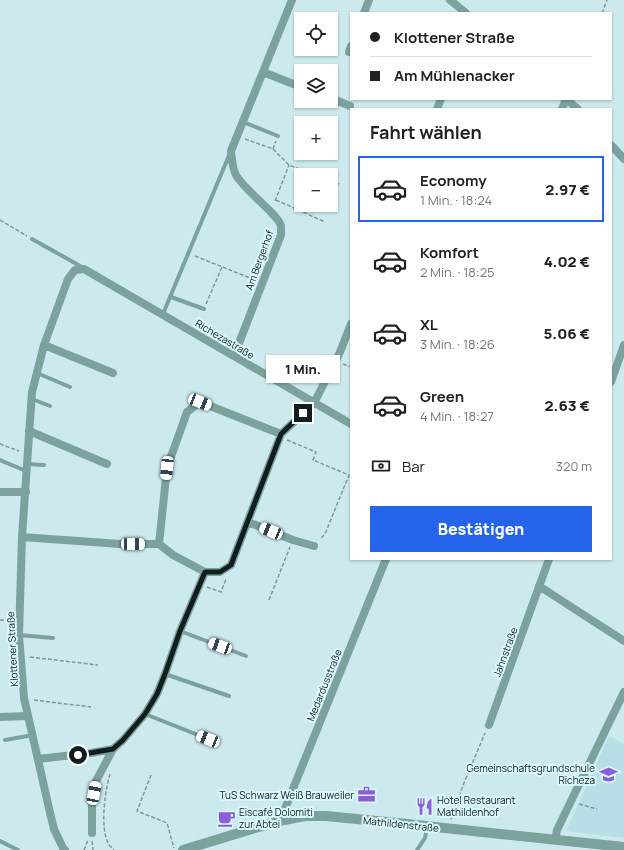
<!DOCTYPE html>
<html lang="de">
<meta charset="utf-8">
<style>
:root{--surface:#fff;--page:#f6f6f6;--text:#202124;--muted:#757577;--line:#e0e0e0;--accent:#2563eb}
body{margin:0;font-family:Manrope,sans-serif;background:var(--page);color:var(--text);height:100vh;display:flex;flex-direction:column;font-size:15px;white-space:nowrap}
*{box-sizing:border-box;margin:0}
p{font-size:13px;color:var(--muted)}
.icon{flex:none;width:22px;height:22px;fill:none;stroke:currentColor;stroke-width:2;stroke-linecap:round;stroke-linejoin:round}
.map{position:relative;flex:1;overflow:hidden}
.drawer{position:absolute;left:350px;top:108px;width:262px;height:452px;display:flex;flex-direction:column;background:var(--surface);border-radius:0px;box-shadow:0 1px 3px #0004}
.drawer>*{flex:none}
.hud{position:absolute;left:350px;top:12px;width:262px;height:88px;border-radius:0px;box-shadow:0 1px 3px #0004;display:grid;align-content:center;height:88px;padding:0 20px;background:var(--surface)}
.fabs{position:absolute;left:294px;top:12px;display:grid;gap:8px}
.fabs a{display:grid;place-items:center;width:44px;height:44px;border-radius:0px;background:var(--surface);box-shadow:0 1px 3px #0004;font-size:20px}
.end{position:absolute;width:18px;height:18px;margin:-9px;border:5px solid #121d1f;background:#fff;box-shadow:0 0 0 2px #fff}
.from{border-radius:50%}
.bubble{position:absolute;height:28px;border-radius:0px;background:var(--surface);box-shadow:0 1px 3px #0004;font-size:13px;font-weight:800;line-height:28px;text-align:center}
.car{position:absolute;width:12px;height:24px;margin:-12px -6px;border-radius:5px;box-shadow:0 0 3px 1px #0007;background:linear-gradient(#fff 24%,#345 0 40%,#fff 0 76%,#345 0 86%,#fff 0)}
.hud b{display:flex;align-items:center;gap:14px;height:38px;font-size:15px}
.hud b+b{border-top:1px solid var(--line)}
.hud i{width:10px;height:10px;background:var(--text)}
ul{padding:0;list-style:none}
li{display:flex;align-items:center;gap:12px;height:66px;margin:0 8px 6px;padding:0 12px;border:2px solid transparent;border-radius:0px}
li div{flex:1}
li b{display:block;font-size:15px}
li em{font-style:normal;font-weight:800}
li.active{border-color:var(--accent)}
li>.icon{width:36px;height:36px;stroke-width:1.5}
h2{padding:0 20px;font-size:18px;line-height:48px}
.pay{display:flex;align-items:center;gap:10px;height:44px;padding:0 20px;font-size:15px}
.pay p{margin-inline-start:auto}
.primary-button{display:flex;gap:8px;margin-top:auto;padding:8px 20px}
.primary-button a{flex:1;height:46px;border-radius:0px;background:var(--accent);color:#fff;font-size:16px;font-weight:800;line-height:46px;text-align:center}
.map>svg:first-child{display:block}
.built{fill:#b7dfe5}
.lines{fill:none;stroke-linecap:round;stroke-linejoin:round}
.path{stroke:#80969a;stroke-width:1.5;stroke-dasharray:4 2;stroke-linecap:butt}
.service{stroke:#7ca29e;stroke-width:4}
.minor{stroke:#7ca29e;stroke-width:8}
.tertiary{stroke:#7ca29e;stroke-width:10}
.route{stroke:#121d1f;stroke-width:5}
.labels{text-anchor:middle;stroke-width:4;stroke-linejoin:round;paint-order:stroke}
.street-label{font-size:10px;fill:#121d1f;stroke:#d9f7fc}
.poi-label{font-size:10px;fill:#121d1f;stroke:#d9f7fc;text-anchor:end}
</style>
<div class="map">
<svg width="624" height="850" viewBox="0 0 624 850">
<rect width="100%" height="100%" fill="#cceaee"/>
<path class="built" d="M609,736L624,744V838L566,831Z"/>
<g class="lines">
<path class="path" d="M602,13L607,0
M245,139L273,149L289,165L315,175
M273,149L276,141
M331,181L339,184
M276,200L325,222
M275,201L289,165
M0,220L27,236
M195,256L255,280
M206,304L222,267
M343,364L351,367
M287,440L316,452L313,460L349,475L325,534L320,539
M0,444L19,451
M207,587L221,592L226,579
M269,600L290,547
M0,620L12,621
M30,657L98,665
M34,700L91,707
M110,774C105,790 100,827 108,843C109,845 112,848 114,850
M151,775L137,811L167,823L174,848
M579,804L597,809
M451,819L464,783L485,733
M92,841L93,850
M84,850L88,840"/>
<path class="service" d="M243,122L278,136
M32,239L82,267
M171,297L204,309
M163,314L230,153
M37,373L70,387
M32,399L50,406
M0,460L26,471
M27,464L44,465
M180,631L246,656
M19,635L53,638
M165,674L229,696
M145,714L208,739
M5,740L33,735
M0,841L18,850
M417,850L425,838L427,827"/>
<path class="minor" d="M450,0L466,13
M364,13L369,0
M349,52L351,46
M263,72L301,87
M331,98L350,106
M566,99L578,109
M437,109L441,99
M562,109L566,99
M611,145L624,159
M44,345L113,373
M234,356L281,235C281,232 281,229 281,226C279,215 243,189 236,175C232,167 232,159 231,151L292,0
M611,382L624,345
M29,431L107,464
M0,492H26
M248,522L293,540L314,546
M22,537L120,544H159L167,468L187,412L200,402L281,434
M159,544L173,555L205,572
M539,586L624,641
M0,717L28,716
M489,725L549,559
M38,759L91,753L113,749
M284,820V811L386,559
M92,833V804L96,781L113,749L123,740L145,714L157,694L165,674L180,631L205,572H220L231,565L281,434L314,403L340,352L351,324
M555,840L557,830L624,692
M65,850L63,848L54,829L51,817L24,698L19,635L22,537L32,392L44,345L68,279L75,270L84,269L351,424"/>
<path class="tertiary" d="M183,850L255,828L284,820L305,816H326L407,824L624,847"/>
</g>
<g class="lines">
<path class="route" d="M78,755L113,749L123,740L145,714L157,694L165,674L180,631L205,572H220L231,565L281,434L303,413"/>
</g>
<defs>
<symbol id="school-bare" viewBox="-9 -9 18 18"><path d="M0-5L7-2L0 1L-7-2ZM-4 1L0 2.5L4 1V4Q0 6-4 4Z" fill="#8b5dd7" stroke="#d9f7fc" stroke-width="2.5" paint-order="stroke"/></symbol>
<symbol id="office-bare" viewBox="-9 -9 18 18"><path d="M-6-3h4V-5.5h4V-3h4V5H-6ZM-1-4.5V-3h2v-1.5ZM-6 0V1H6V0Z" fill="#8b5dd7" stroke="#d9f7fc" stroke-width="2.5" paint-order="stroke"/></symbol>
<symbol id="restaurant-bare" viewBox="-9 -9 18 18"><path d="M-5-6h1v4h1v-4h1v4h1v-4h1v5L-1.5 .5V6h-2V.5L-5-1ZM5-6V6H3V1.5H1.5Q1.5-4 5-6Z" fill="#8b5dd7" stroke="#d9f7fc" stroke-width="2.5" paint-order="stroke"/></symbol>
<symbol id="cafe-bare" viewBox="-9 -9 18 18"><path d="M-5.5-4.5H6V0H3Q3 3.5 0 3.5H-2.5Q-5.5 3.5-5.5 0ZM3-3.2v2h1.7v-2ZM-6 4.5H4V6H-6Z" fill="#8b5dd7" stroke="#d9f7fc" stroke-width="2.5" paint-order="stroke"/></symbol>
</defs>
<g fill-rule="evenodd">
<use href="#school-bare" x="596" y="762" width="25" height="25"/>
<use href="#office-bare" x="354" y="782" width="25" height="25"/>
<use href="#restaurant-bare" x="412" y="794" width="25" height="25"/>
<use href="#cafe-bare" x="214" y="806" width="25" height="25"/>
</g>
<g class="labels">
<g class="street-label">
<text transform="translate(259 260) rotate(-70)" y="4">Am Bergerhof</text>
<text transform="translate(225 339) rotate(31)" y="4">Richezastraße</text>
<text transform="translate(12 649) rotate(-93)" y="4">Klottener Straße</text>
<text transform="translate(505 652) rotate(-70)" y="4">Jahnstraße</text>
<text transform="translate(324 685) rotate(-68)" y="4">Medardusstraße</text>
<text transform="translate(401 824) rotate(6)" y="4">Mathildenstraße</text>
</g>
<g class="poi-label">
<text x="595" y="772">Gemeinschaftsgrundschule<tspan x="595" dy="12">Richeza</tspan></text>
<text x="354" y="799">TuS Schwarz Weiß Brauweiler</text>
<text x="437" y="804" text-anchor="start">Hotel Restaurant<tspan x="437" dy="12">Mathildenhof</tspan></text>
<text x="239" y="816" text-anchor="start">Eiscafé Dolomiti<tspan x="239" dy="12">zur Abtei</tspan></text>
</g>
</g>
</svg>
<div class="fabs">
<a><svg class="icon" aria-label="locate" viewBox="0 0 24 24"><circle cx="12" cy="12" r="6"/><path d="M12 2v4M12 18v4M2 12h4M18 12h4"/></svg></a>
<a><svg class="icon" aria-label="layers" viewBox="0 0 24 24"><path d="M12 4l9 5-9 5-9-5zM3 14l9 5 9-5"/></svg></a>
<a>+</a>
<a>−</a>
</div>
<i class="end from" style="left:78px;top:755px"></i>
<i class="end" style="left:303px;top:413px"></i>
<div class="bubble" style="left:266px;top:355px;width:74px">1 Min.</div>
<i class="car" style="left:200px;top:402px;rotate:112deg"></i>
<i class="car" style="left:167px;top:468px;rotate:186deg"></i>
<i class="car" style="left:271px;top:531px;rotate:292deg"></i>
<i class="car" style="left:133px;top:544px;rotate:91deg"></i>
<i class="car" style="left:220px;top:646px;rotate:290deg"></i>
<i class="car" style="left:208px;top:739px;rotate:292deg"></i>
<i class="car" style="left:94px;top:793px;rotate:11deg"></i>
<div class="hud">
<b><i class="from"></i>Klottener Straße</b>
<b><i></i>Am Mühlenacker</b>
</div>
<section class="drawer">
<h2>Fahrt wählen</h2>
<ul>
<li class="active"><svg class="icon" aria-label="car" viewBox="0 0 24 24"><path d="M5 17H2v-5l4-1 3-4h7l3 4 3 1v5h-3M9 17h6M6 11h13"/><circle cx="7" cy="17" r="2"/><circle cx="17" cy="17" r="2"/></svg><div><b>Economy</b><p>1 Min. · 18:24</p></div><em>2.97 €</em></li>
<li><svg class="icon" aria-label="car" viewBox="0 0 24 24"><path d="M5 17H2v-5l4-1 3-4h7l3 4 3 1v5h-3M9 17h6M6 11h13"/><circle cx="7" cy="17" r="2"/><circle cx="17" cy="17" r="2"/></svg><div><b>Komfort</b><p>2 Min. · 18:25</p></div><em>4.02 €</em></li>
<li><svg class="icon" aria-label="car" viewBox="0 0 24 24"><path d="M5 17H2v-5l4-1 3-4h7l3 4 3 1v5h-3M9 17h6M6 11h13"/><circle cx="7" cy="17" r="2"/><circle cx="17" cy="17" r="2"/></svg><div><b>XL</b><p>3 Min. · 18:26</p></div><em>5.06 €</em></li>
<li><svg class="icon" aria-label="car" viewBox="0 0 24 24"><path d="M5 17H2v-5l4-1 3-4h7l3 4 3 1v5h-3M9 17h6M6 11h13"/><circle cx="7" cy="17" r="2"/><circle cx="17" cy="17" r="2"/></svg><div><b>Green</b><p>4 Min. · 18:27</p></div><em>2.63 €</em></li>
</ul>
<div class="pay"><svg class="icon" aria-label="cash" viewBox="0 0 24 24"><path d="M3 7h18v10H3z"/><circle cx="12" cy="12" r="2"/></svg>Bar<p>320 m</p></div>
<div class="primary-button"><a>Bestätigen</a></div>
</section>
</div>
